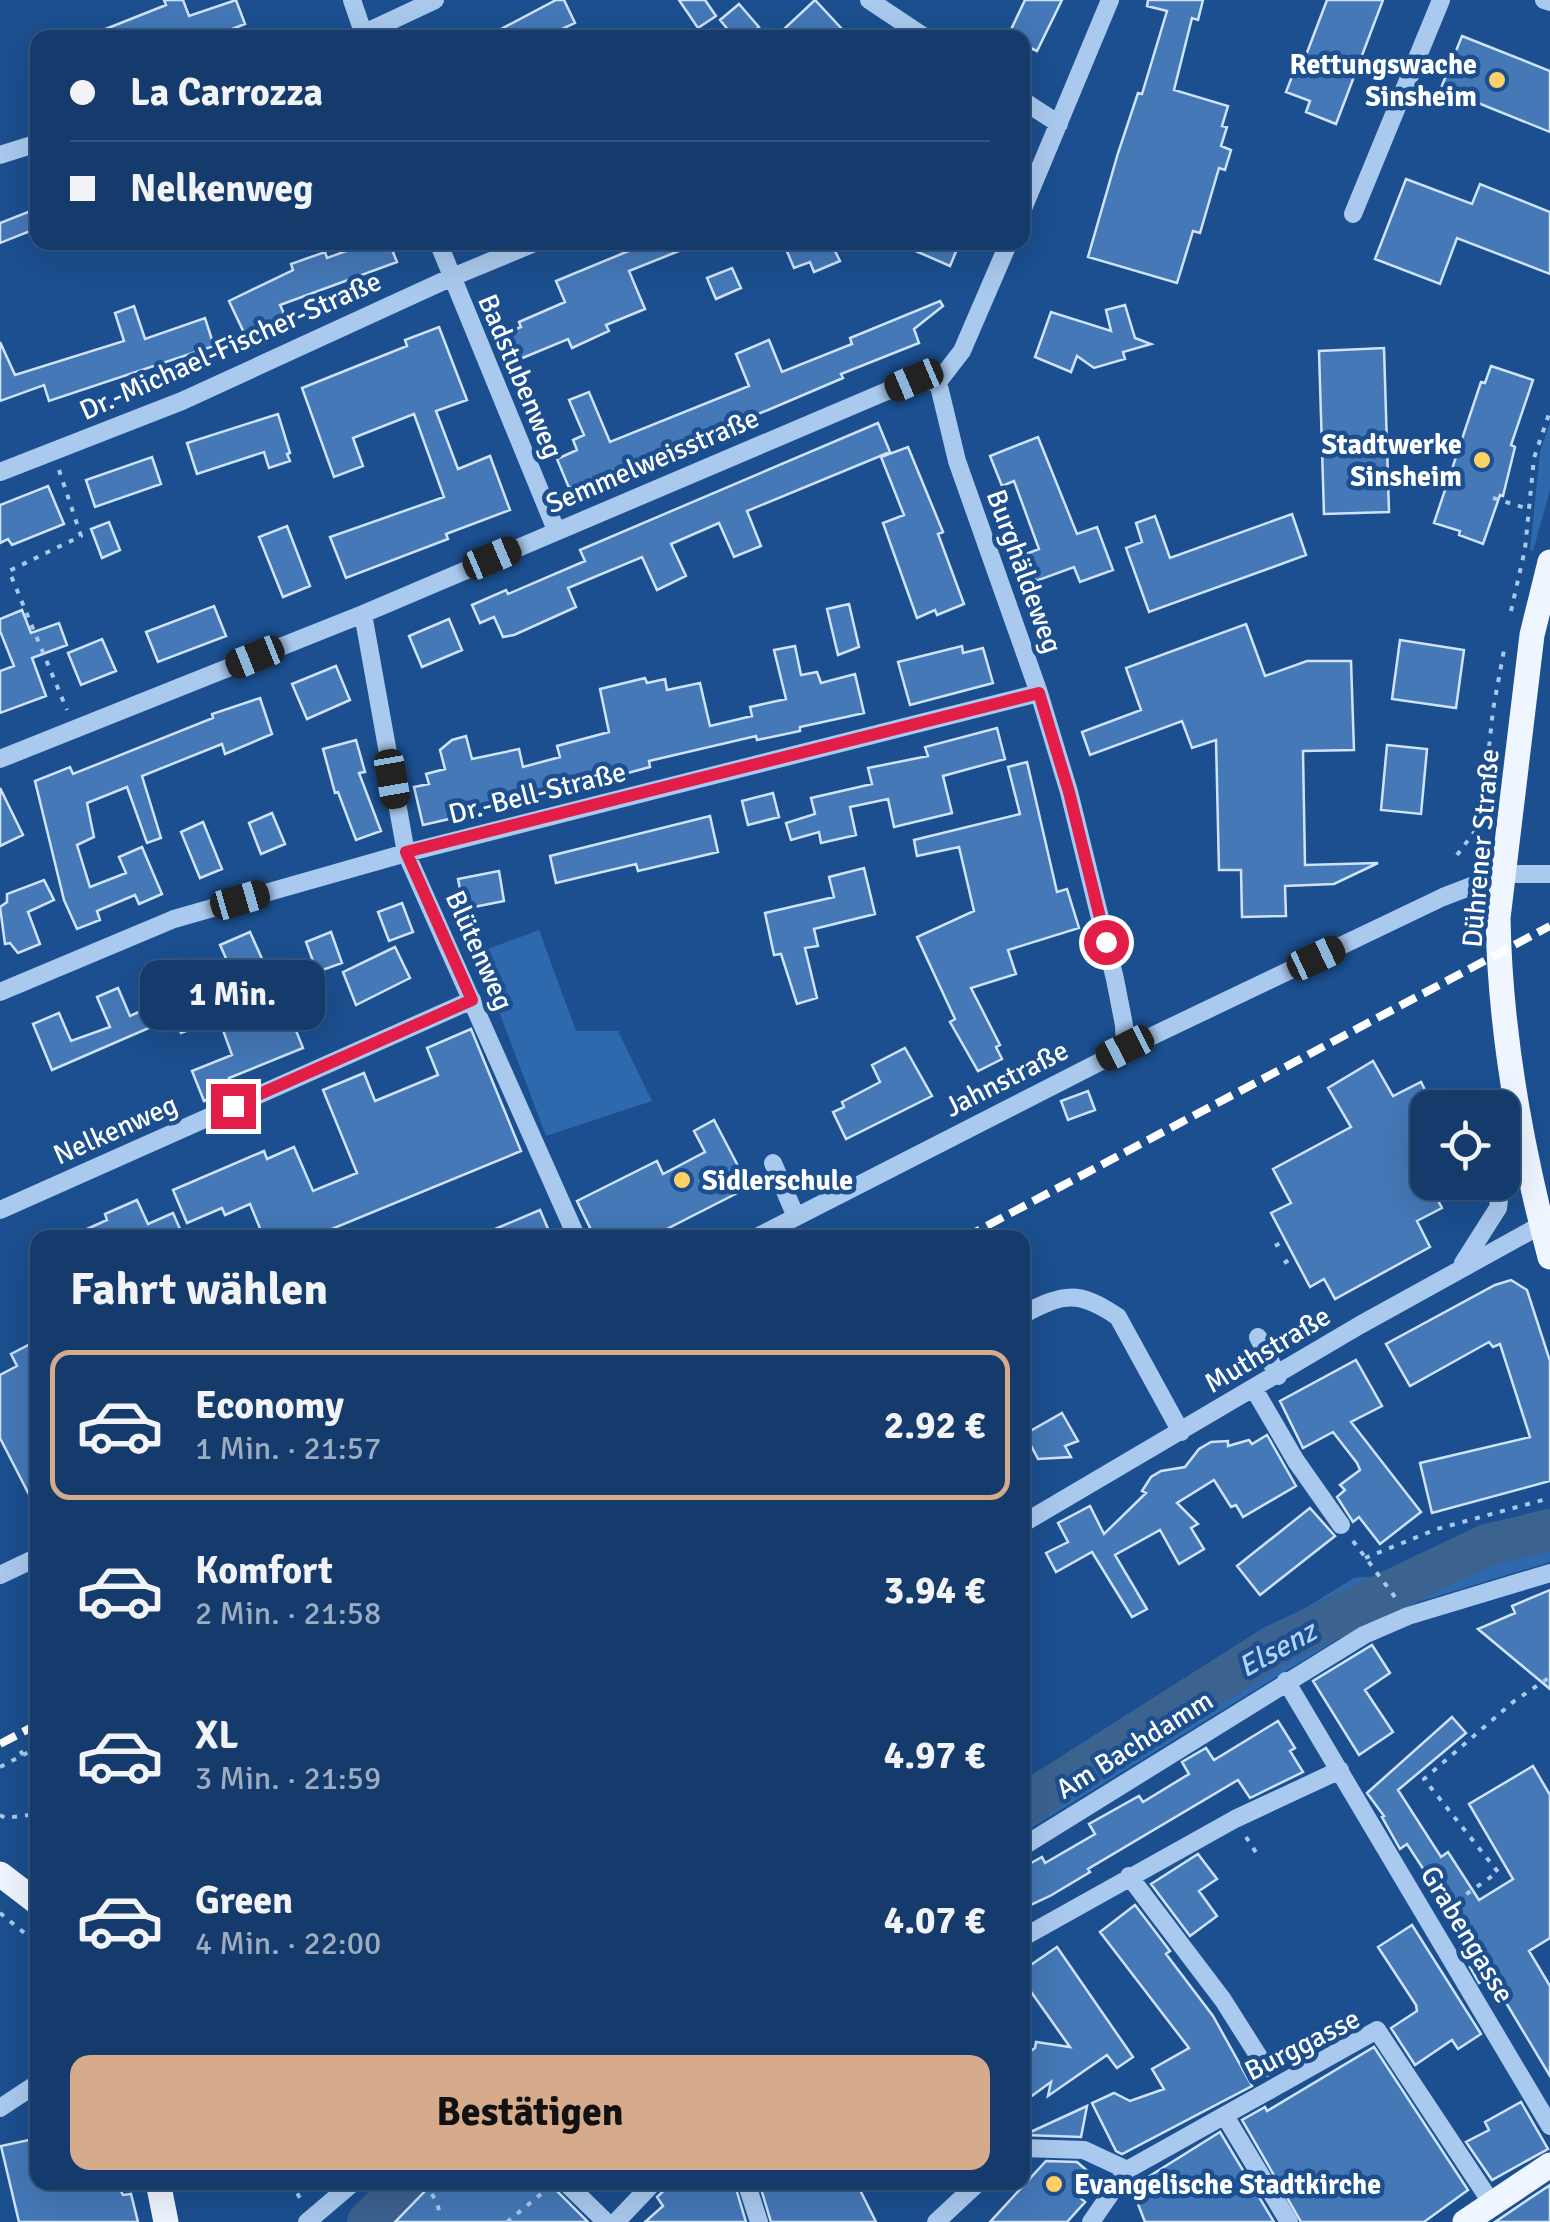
<!DOCTYPE html>
<html lang="de">
<meta charset="utf-8">
<style>
:root{--surface:#143b6b;--page:#1d4271;--text:#f1f3f6;--muted:#9dadc1;--line:#33557e;--accent:#d6ab8b}
body{margin:0;font-family:Signika,sans-serif;background:var(--page);color:var(--text);height:100vh;display:flex;flex-direction:column;font-size:38px;white-space:nowrap}
*{box-sizing:border-box;margin:0}
p{font-size:32px;color:var(--muted)}
.icon{flex:none;width:55px;height:55px;fill:none;stroke:currentColor;stroke-width:2;stroke-linecap:round;stroke-linejoin:round}
.map{position:relative;flex:1;overflow:hidden}
.details{position:absolute;left:30px;top:1230px;width:1000px;height:960px;display:flex;flex-direction:column;background:var(--surface);border-radius:20px;box-shadow:0 10px 40px #0002,0 0 0 2px var(--line)}
.details>*{flex:none}
.guide{position:absolute;left:30px;top:30px;width:1000px;height:220px;border-radius:20px;box-shadow:0 10px 40px #0002,0 0 0 2px var(--line);display:grid;align-content:center;height:220px;padding:0 40px;background:var(--surface)}
.controls{position:absolute;left:1410px;top:1090px;display:grid;gap:20px}
.controls a{display:grid;place-items:center;width:110px;height:110px;border-radius:20px;background:var(--surface);box-shadow:0 10px 40px #0002,0 0 0 2px var(--line);font-size:50px}
.end{position:absolute;width:45px;height:45px;margin:-22px;border:12px solid #e11d48;background:#fff;box-shadow:0 0 0 5px #fff}
.from{border-radius:50%}
.bubble{position:absolute;height:70px;border-radius:20px;background:var(--surface);box-shadow:0 10px 40px #0002,0 0 0 2px var(--line);font-size:32px;font-weight:700;line-height:70px;text-align:center}
.car{position:absolute;width:30px;height:60px;margin:-30px -15px;border-radius:12px;box-shadow:0 0 8px 2px #0007;background:linear-gradient(#222 24%,#8ab4d8 0 40%,#222 0 76%,#8ab4d8 0 86%,#222 0)}
.guide b{display:flex;align-items:center;gap:35px;height:95px;font-size:38px}
.guide b+b{border-top:2px solid var(--line)}
.guide i{width:25px;height:25px;background:var(--text)}
ul{padding:0;list-style:none}
li{display:flex;align-items:center;gap:30px;height:150px;margin:0 20px 15px;padding:0 20px;border:5px solid transparent;border-radius:20px}
li div{flex:1}
li b{display:block;font-size:38px}
li em{font-style:normal;font-weight:700}
li.on{border-color:var(--accent)}
li>.icon{width:90px;height:90px;stroke-width:1.5}
h2{padding:0 40px;font-size:45px;line-height:120px}
.cta{display:flex;gap:20px;margin-top:auto;padding:20px 40px}
.cta a{flex:1;height:115px;border-radius:20px;background:var(--accent);color:#111;font-size:40px;font-weight:700;line-height:115px;text-align:center}
.map>svg:first-child{display:block}
.green{fill:#2e69ad}
.lines{fill:none;stroke-linecap:round;stroke-linejoin:round}
.river{stroke:#3c6290;stroke-width:42}
.building{fill:#4478b7;stroke:#cfe3fa;stroke-width:2.5}
.path{stroke:#a9c9ee;stroke-width:4;stroke-dasharray:5 8;stroke-linecap:butt}
.minor{stroke:#a9c9ee;stroke-width:18}
.major{stroke:#f0f6ff;stroke-width:25}
.rail{stroke:#fff;stroke-width:8;stroke-dasharray:18 8;stroke-linecap:butt}
.route{stroke:#e11d48;stroke-width:12}
.poi-dot{fill:#ffd166;stroke:#1b4f8f;stroke-width:4}
.labels{text-anchor:middle;stroke-width:9;stroke-linejoin:round;paint-order:stroke}
.poi-label{font-size:28px;font-weight:bold;fill:#fff;stroke:#1b4f8f;text-anchor:end}
.street-label{font-size:28px;fill:#fff;stroke:#1b4f8f}
.water-label{font-size:30px;font-style:italic;fill:#b5d3f5;stroke:#1b4f8f}
</style>
<div class="map">
<svg width="1550" height="2222" viewBox="0 0 1550 2222">
<rect width="100%" height="100%" fill="#1b4f8f"/>
<path class="green" d="M1550,422V490L1533,551L1530,550L1540,452Z
M539,930L576,1031H618L652,1101L546,1136L477,953Z
M1550,1518V1562L1418,1602L1340,1638L1023,1833V1782L1354,1578L1403,1574Z"/>
<g class="lines">
<path class="river" d="M1022,1806L1274,1646L1487,1545L1550,1530
M368,2222L409,2182"/>
</g>
<path class="building" d="M164,0H183L189,16L236,0L245,24L209,38H83L166,5Z
M556,0H564L575,23L543,38H484Z
M679,0H705L716,16L698,28Z
M815,0L841,28L831,38H793L785,28Z
M1025,0H1062L1037,51L1022,44V38H1007Z
M1148,0H1203L1198,20L1192,18L1174,90L1228,106L1222,126L1227,127L1221,146L1231,150L1225,170L1219,168L1200,233L1193,231L1177,283L1088,257L1118,153L1138,93L1142,94L1167,11L1147,6Z
M1327,0H1383L1336,124L1306,112L1310,101L1286,92L1295,69L1300,71Z
M739,4L759,27L746,38H735L720,20Z
M1462,36L1550,71V132L1441,88Z
M1406,179L1472,204L1480,184L1550,212V274L1457,238L1440,284L1375,259Z
M38,208V228L0,243V223Z
M371,242H389L397,262L280,305L286,318L246,337L229,301L293,270L291,264L325,252L327,258Z
M628,242L699,243L629,271L645,309L606,325L609,331L572,348L568,339L520,359L509,332L521,327L519,322L565,302L556,281L631,250Z
M783,242H855V243L835,251L840,261L814,272L810,262L794,268Z
M895,242H960L950,266Z
M732,268L741,288L716,299L707,278Z
M940,301L943,306L914,329L919,343L841,374L843,378L768,410L569,488L557,459L577,450L573,440L584,435L569,400L589,392L610,442L749,386L736,354L769,340L782,372L852,344L850,338Z
M1125,305L1135,338L1151,344L1123,352L1125,359L1094,368L1077,356L1071,372L1035,357L1051,312L1111,331L1106,310Z
M134,306L145,339L205,318L214,346L49,401L44,385L0,401V342L15,375L124,341L115,313Z
M439,327L467,400L436,411L458,469L490,456L510,510L446,534L448,539L346,578L330,537L444,497L414,414L353,438L363,466L334,477L302,388L407,346L405,340Z
M1384,348L1389,512L1324,514L1319,351Z
M1491,366L1533,380L1511,445L1515,447L1503,496L1500,495L1483,544L1459,535L1460,531L1434,523L1481,382L1485,383Z
M278,414L290,453L287,454L290,461L269,468L264,452L197,474L187,443Z
M878,423L890,452L747,511L761,546L734,557L719,523L671,544L686,576L657,590L642,557L568,588L576,607L514,635L503,637L494,617L480,623L472,605L506,590L508,594L585,561L580,550Z
M1038,437L1077,534L1097,527L1113,570L1080,582L1074,567L1036,581L1026,554L1039,549L1014,481L1002,486L990,456Z
M908,447L943,532L938,534L964,604L937,615L935,610L917,618L883,523L904,515L881,457Z
M152,457L161,484L95,507L86,480Z
M48,486L64,524L12,545L8,539L0,543V505Z
M1292,514L1306,555L1149,612L1126,548L1142,542L1136,523L1155,516L1170,558Z
M109,522L120,550L102,558L91,529Z
M287,526L310,586L283,597L259,537Z
M849,604L859,647L838,655L827,609Z
M214,606L226,636L158,662L146,632Z
M22,610L31,633L59,623L67,645L32,658L46,696L0,713V671L14,666L0,631V619Z
M449,619L462,650L422,667L409,636Z
M1246,624L1265,676L1307,661H1351L1354,750L1303,751L1305,865L1378,863L1334,884L1285,886L1286,916L1242,917L1241,870H1219L1216,740L1192,748L1182,721L1090,755L1082,732L1141,710L1126,668Z
M102,639L116,671L81,685L68,653Z
M1400,640L1464,650L1456,708L1392,699Z
M795,646L801,675L817,672L821,683L855,674L864,713L800,727V731L757,740L756,736L649,761L650,767L568,789L566,784L497,805L498,808L423,825L414,787L429,784L426,774L445,769L440,750L452,740L466,736L472,759L519,749L523,767L560,757L557,746L609,732L600,689L645,678L647,683L665,679L667,690L700,683L710,726L752,716L750,707L786,699L774,650Z
M962,646L963,653L983,648L993,683L910,705L898,662Z
M336,666L350,700L307,719L292,684Z
M260,698L272,734L225,754L222,744L142,776L161,838L147,843L127,787L87,803L94,837L77,845L90,887L126,873L119,857L142,847L162,894L139,904L135,895L97,911L100,920L77,929L64,900L35,781L70,767L73,774L213,718L212,714Z
M997,728L1005,759L943,776L952,813L894,827L888,799L850,807L856,835L821,843L819,832L791,840L786,823L815,814L811,798L872,784L868,768L928,756L925,747Z
M356,740L365,772L359,773L381,831L356,840L338,792L335,793L323,749Z
M1387,745L1427,749L1421,814L1381,810Z
M1027,762L1057,892L1067,889L1079,928L1008,950L1016,974L971,988L1000,1045L996,1047L1002,1059L978,1071L950,1022L955,1019L917,937L974,911L959,847L917,856L914,840L1020,814L1008,767Z
M0,788L23,835L0,846Z
M773,793L779,817L748,825L742,801Z
M272,813L285,844L261,854L249,823Z
M710,816L718,852L638,871L636,864L556,883L550,856Z
M203,822L222,869L200,878L181,832Z
M864,868L875,914L814,929L818,946L805,948L817,998L797,1004L781,954L774,955L765,913L834,897L829,877Z
M499,871L504,901L464,909L458,879Z
M44,880L54,900L28,912L40,944L18,953L10,943L5,944L0,907L7,902V894Z
M402,903L413,932L389,941L378,912Z
M250,932L263,961L233,974L220,945Z
M331,932L342,963L317,972L306,942Z
M395,947L410,978L356,1005L343,972Z
M173,965L187,1001L202,995L204,999L239,985L254,1027L289,1013L303,1048L229,1078L233,1089L204,1101L192,1071L232,1055L219,1019L181,1033L174,1017L52,1070L33,1024L59,1013L71,1041L110,1027L97,997L118,988L130,1016L163,1001L152,974Z
M471,1029L521,1151L310,1238H264L250,1204L225,1215L222,1208L187,1223L173,1190L264,1151L267,1159L294,1147L313,1191L357,1173L323,1090L364,1073L375,1101L438,1075L427,1048Z
M905,1048L932,1096L846,1139L833,1112L844,1107L842,1102L880,1082L872,1065Z
M1373,1061L1393,1096L1421,1082L1434,1108H1428V1182L1442,1208L1417,1221L1430,1247L1335,1299L1324,1279L1310,1287L1271,1213L1291,1203L1273,1169L1351,1127L1328,1088Z
M1088,1091L1095,1110L1068,1120L1061,1101Z
M714,1120L749,1187L649,1238H595L577,1201L657,1161L663,1174L705,1152L694,1131Z
M137,1200L148,1224L173,1213L184,1238H67L107,1220L105,1214Z
M540,1210L552,1238H476V1237Z
M1511,1280L1527,1290L1550,1361V1481L1432,1513L1420,1463L1530,1437L1500,1344L1493,1347L1489,1342L1410,1386L1386,1344L1495,1285Z
M38,1340V1512L0,1438V1375L17,1366L11,1354Z
M1356,1360L1382,1406L1351,1422L1421,1512L1380,1544L1359,1517L1353,1522L1337,1497L1345,1490L1340,1485L1360,1470L1357,1463L1333,1432L1303,1448L1280,1401Z
M1062,1413L1078,1441L1065,1446L1071,1457L1038,1459L1025,1434Z
M1267,1435L1296,1486L1243,1517L1236,1505L1231,1507L1214,1480L1177,1503L1198,1524L1191,1528L1204,1549L1179,1564L1160,1530L1115,1555L1147,1609L1132,1617L1092,1552L1056,1572L1046,1553L1068,1542L1058,1523L1090,1506L1104,1534L1146,1493L1142,1491L1151,1477L1161,1471L1185,1467L1199,1449L1211,1442L1228,1441V1446L1249,1440L1252,1444Z
M1310,1508L1335,1536L1260,1595L1237,1566Z
M1550,1590V1689L1478,1629L1515,1613L1512,1606Z
M1372,1645L1390,1673L1365,1690L1393,1732L1359,1755L1313,1681Z
M1452,1717L1466,1733L1398,1790L1441,1857L1448,1852L1479,1900L1513,1879L1469,1804L1533,1766L1550,1795V1938L1529,1951L1550,1986V2076L1490,1976L1479,1983L1470,1967L1479,1960L1454,1916L1407,1844L1400,1849L1382,1817L1384,1816L1367,1793Z
M1278,1721L1295,1748L1290,1751L1303,1772L1250,1798L1238,1780L1088,1869L1090,1872L1050,1896L1022,1909V1868L1042,1857L1045,1863L1095,1834L1089,1824L1139,1796L1143,1802L1189,1774L1182,1762L1206,1748L1214,1760Z
M1198,1854L1217,1879L1199,1891L1217,1916L1190,1936L1151,1884Z
M1135,1905L1170,1951L1166,1954L1213,2016L1252,2086L1122,2154L1116,2151L1092,2103L1114,2093L1130,2101L1164,2089L1152,2069L1189,2048L1100,1932Z
M1412,1925L1481,2034L1458,2049L1452,2040L1415,2065L1391,2028L1417,2011L1416,2005L1378,1947Z
M1057,1947L1133,2057L1117,2068L1107,2055L1048,2096L1051,2082L1022,2103V2057L1035,2048L1036,2042L1070,2047L1022,1979V1971Z
M1374,2047L1468,2190L1424,2222H1301L1242,2120L1265,2107L1267,2111Z
M1521,2102L1548,2149L1492,2180L1466,2142L1489,2130L1485,2122Z
M1087,2106L1081,2137L1024,2135Z
M1220,2132L1274,2222H1145L1136,2199L1147,2191L1140,2182Z
M38,2138V2182H116L123,2195L131,2194L138,2222H19L1,2146Z
M1046,2161L1077,2162L1091,2174L1075,2193L1085,2202L1067,2222H990Z
M434,2182H548L588,2222H395Z
M673,2182H734L746,2222H645L663,2206L657,2197Z
M759,2182H856L876,2222H771Z
M1550,2185V2222H1495L1523,2203Z"/>
<g class="lines">
<path class="path" d="M59,470L81,536L9,571L67,710
M1493,498L1529,509
M1511,611L1525,549L1534,458L1550,411
M1457,855L1481,823L1493,710L1504,650
M1275,1246L1286,1240
M1284,1263L1294,1257
M1353,1541L1395,1597
M1365,1558L1437,1529L1550,1498
M23,1755L38,1747
M0,1767L23,1755L20,1750
M0,1815L5,1818L37,1814L38,1817
M1246,1837L1257,1854
M1445,1909L1498,1872L1424,1779L1513,1702L1550,1677
M0,1913L38,1944
M291,2182L301,2200
M427,2182C429,2194 438,2199 439,2212
M788,2190L799,2182
M507,2222L546,2190"/>
<path class="minor" d="M352,0L365,38
M869,0L926,38
M1544,0L1550,2
M354,38L435,0
M1022,100L1059,124
M0,155L38,143
M1022,211L1110,0
M1353,214L1441,0
M438,242L556,530
M1009,242L962,351L938,382L957,461L1039,693L1069,792L1115,979L1124,1025L1125,1049
M0,472L182,401L450,278L537,242
M363,614L406,853L577,1238
M0,759L363,614L913,380L938,382
M0,992L174,919L406,853L1039,693
M773,1163L796,1217
M1502,1173L1511,1110
M0,1210L472,1000
M755,1238L1125,1049L1443,897L1503,874H1550
M1463,1263L1498,1208L1501,1182
M1022,1315C1063,1293 1079,1290 1118,1317L1181,1432
M1258,1337L1278,1376
M1254,1389L1296,1461L1341,1525
M1022,1524L1360,1325L1550,1220
M0,1575L38,1557
M1286,1681L1550,2126
M1022,1847L1364,1635L1408,1616L1550,1573
M1129,1876L1223,2000L1266,2068
M1022,1938L1235,1819L1340,1770
M0,2108L38,2083
M1225,2116L1289,2222
M1022,2148L1084,2150L1127,2170
M565,2182L606,2222
M746,2182L759,2222
M307,2222L354,2182
M616,2222L654,2182
M936,2222L979,2182
M1091,2222L1127,2170L1377,2030L1491,2202"/>
<path class="major" d="M1550,562L1532,635L1498,918C1500,1032 1521,1148 1550,1257
M0,1874L38,1903
M158,2182L166,2222
M1465,2222L1550,2165"/>
<path class="rail" d="M964,1238L1550,926
M0,1744L38,1724"/>
</g>
<g class="lines">
<path class="route" d="M233,1106L472,1000L406,852L1039,693L1069,792L1106,942"/>
</g>
<g class="poi-dot">
<circle cx="1497" cy="80" r="10"/>
<circle cx="1482" cy="460" r="10"/>
<circle cx="682" cy="1180" r="10"/>
<circle cx="1054" cy="2184" r="10"/>
</g>
<g class="labels">
<g class="poi-label">
<text x="1477" y="74">Rettungswache<tspan x="1477" dy="32">Sinsheim</tspan></text>
<text x="1462" y="454">Stadtwerke<tspan x="1462" dy="32">Sinsheim</tspan></text>
<text x="702" y="1190" text-anchor="start">Sidlerschule</text>
<text x="1074" y="2194" text-anchor="start">Evangelische Stadtkirche</text>
</g>
<g class="street-label">
<text transform="translate(230 345) rotate(-24)" y="10">Dr.-Michael-Fischer-Straße</text>
<text transform="translate(521 376) rotate(67)" y="10">Badstubenweg</text>
<text transform="translate(652 460) rotate(-23)" y="10">Semmelweisstraße</text>
<text transform="translate(1025 571) rotate(70)" y="10">Burghäldeweg</text>
<text transform="translate(537 792) rotate(-14)" y="10">Dr.-Bell-Straße</text>
<text transform="translate(1480 848) rotate(-85)" y="10">Dührener Straße</text>
<text transform="translate(480 950) rotate(66)" y="10">Blütenweg</text>
<text transform="translate(1006 1078) rotate(-27)" y="10">Jahnstraße</text>
<text transform="translate(115 1129) rotate(-24)" y="10">Nelkenweg</text>
<text transform="translate(1267 1349) rotate(-31)" y="10">Muthstraße</text>
<text transform="translate(1134 1744) rotate(-32)" y="10">Am Bachdamm</text>
<text transform="translate(1468 1934) rotate(59)" y="10">Grabengasse</text>
<text transform="translate(1302 2044) rotate(-27)" y="10">Burggasse</text>
</g>
<g class="water-label">
<text transform="translate(1277 1649) rotate(-29)" y="10">Elsenz</text>
</g>
</g>
</svg>
<div class="controls">
<a><svg class="icon" aria-label="locate" viewBox="0 0 24 24"><circle cx="12" cy="12" r="6"/><path d="M12 2v4M12 18v4M2 12h4M18 12h4"/></svg></a>
</div>
<i class="end from" style="left:1106px;top:942px"></i>
<i class="end" style="left:233px;top:1106px"></i>
<div class="bubble" style="left:140px;top:960px;width:185px">1 Min.</div>
<i class="car" style="left:914px;top:380px;rotate:247deg"></i>
<i class="car" style="left:492px;top:558px;rotate:67deg"></i>
<i class="car" style="left:255px;top:657px;rotate:248deg"></i>
<i class="car" style="left:392px;top:779px;rotate:170deg"></i>
<i class="car" style="left:240px;top:900px;rotate:74deg"></i>
<i class="car" style="left:1316px;top:958px;rotate:65deg"></i>
<i class="car" style="left:1125px;top:1048px;rotate:243deg"></i>
<div class="guide">
<b><i class="from"></i>La Carrozza</b>
<b><i></i>Nelkenweg</b>
</div>
<section class="details">
<h2>Fahrt wählen</h2>
<ul>
<li class="on"><svg class="icon" aria-label="car" viewBox="0 0 24 24"><path d="M5 17H2v-5l4-1 3-4h7l3 4 3 1v5h-3M9 17h6M6 11h13"/><circle cx="7" cy="17" r="2"/><circle cx="17" cy="17" r="2"/></svg><div><b>Economy</b><p>1 Min. · 21:57</p></div><em>2.92 €</em></li>
<li><svg class="icon" aria-label="car" viewBox="0 0 24 24"><path d="M5 17H2v-5l4-1 3-4h7l3 4 3 1v5h-3M9 17h6M6 11h13"/><circle cx="7" cy="17" r="2"/><circle cx="17" cy="17" r="2"/></svg><div><b>Komfort</b><p>2 Min. · 21:58</p></div><em>3.94 €</em></li>
<li><svg class="icon" aria-label="car" viewBox="0 0 24 24"><path d="M5 17H2v-5l4-1 3-4h7l3 4 3 1v5h-3M9 17h6M6 11h13"/><circle cx="7" cy="17" r="2"/><circle cx="17" cy="17" r="2"/></svg><div><b>XL</b><p>3 Min. · 21:59</p></div><em>4.97 €</em></li>
<li><svg class="icon" aria-label="car" viewBox="0 0 24 24"><path d="M5 17H2v-5l4-1 3-4h7l3 4 3 1v5h-3M9 17h6M6 11h13"/><circle cx="7" cy="17" r="2"/><circle cx="17" cy="17" r="2"/></svg><div><b>Green</b><p>4 Min. · 22:00</p></div><em>4.07 €</em></li>
</ul>
<div class="cta"><a>Bestätigen</a></div>
</section>
</div>
